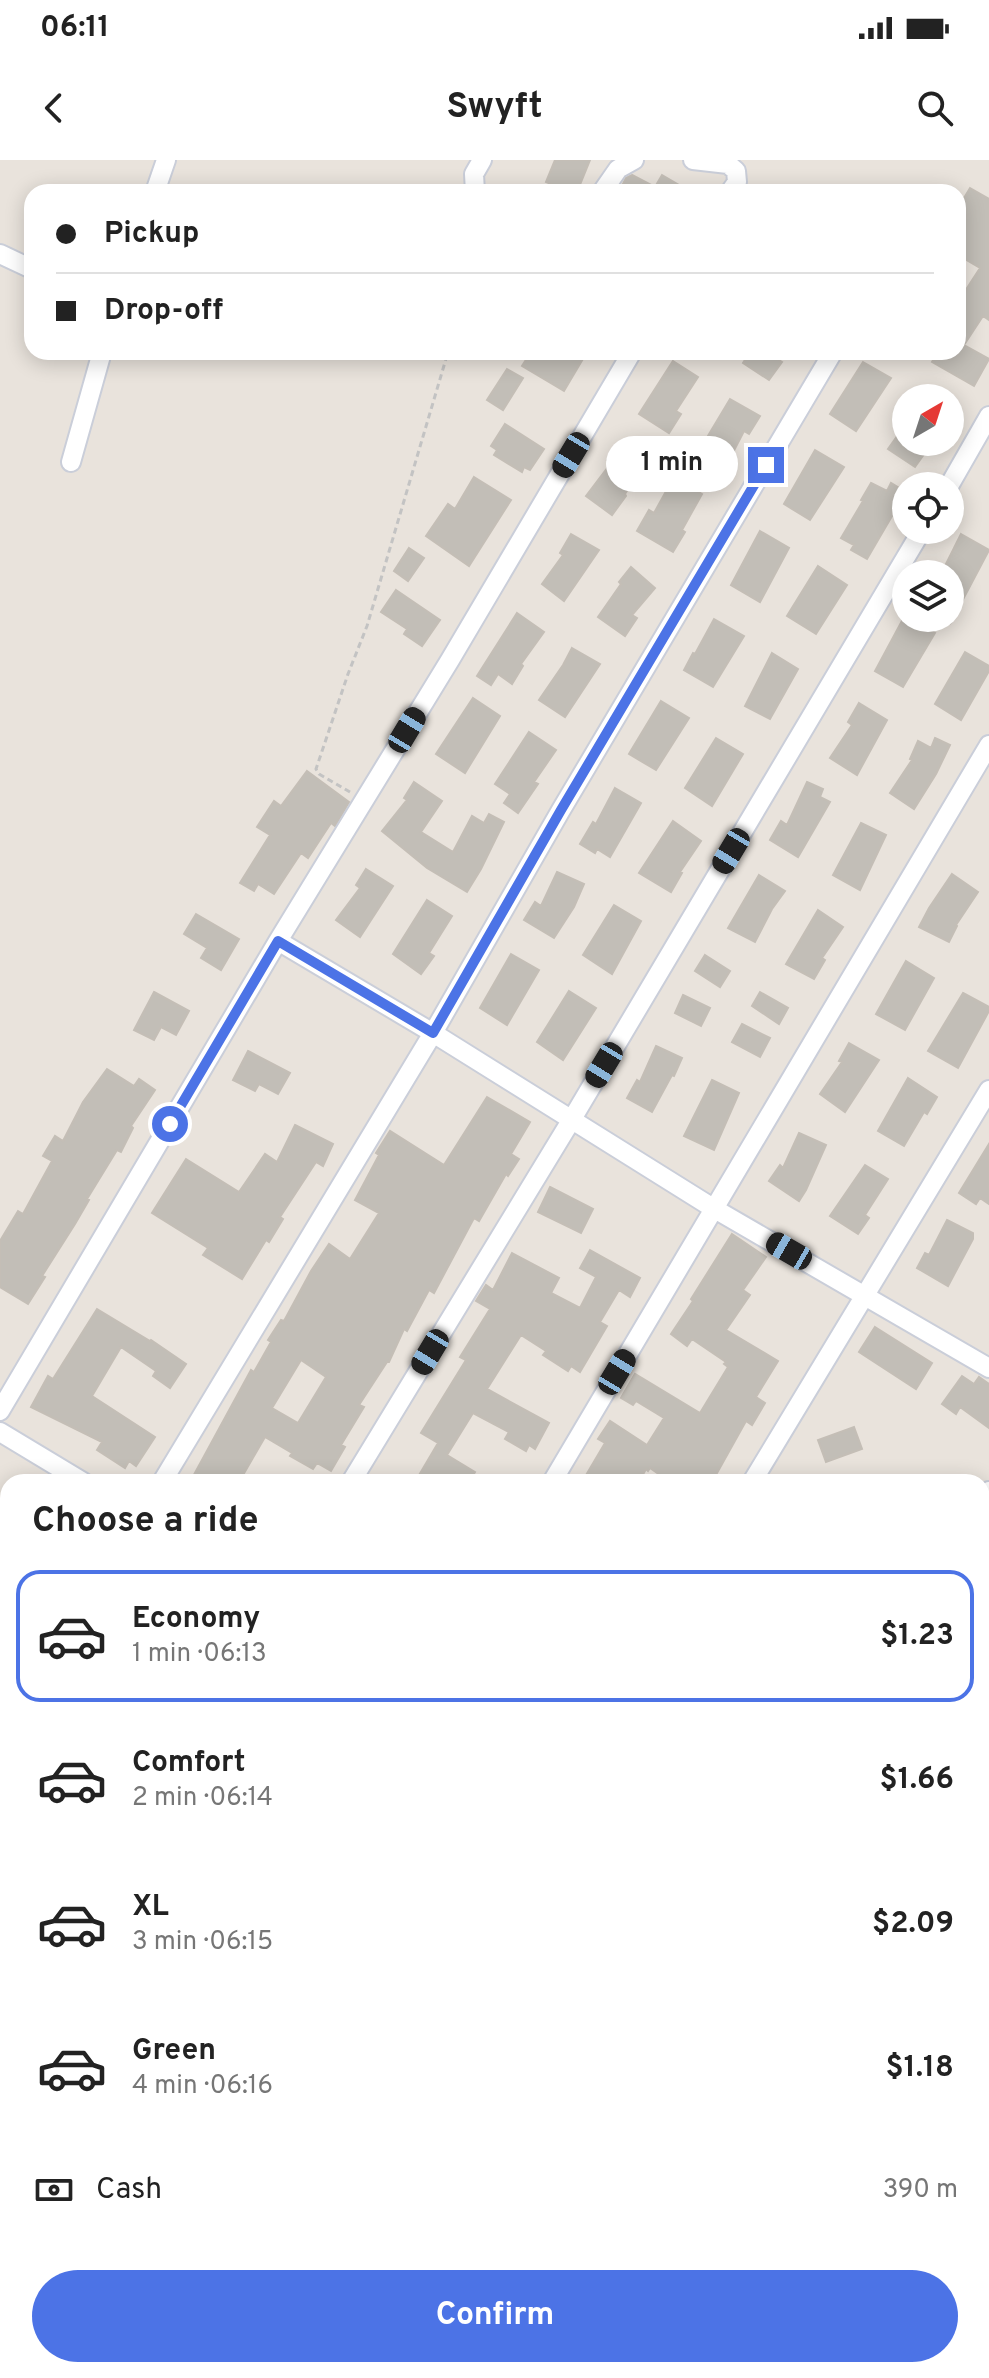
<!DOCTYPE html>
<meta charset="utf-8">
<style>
:root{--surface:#fff;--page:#f6f6f6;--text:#222;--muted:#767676;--line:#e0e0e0;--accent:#4c73e6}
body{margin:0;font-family:Overpass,sans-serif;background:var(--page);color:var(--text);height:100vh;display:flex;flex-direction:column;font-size:30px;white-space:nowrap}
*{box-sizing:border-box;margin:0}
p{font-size:26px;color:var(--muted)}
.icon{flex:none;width:44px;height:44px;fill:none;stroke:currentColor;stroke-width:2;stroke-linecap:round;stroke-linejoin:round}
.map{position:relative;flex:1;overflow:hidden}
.details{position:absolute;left:0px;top:1314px;width:990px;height:904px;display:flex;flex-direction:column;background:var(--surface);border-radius:24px 24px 0 0;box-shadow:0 4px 20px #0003}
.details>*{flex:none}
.hud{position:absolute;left:24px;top:24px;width:942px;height:176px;border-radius:24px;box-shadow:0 4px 20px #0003;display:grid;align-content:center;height:176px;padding:0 32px;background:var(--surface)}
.needle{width:52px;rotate:39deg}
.controls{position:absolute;left:892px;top:224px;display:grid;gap:16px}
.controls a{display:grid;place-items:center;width:72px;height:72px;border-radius:50%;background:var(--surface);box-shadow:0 4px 20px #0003;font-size:40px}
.end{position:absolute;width:36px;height:36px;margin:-18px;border:10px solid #4c73e6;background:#fff;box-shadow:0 0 0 4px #fff}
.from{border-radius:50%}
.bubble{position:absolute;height:56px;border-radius:28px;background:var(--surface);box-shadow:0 4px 20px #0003;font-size:26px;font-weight:700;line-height:56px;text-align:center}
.car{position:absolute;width:24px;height:48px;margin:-24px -12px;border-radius:10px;box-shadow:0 0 6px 2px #0007;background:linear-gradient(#222 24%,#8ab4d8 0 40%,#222 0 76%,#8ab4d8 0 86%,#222 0)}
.hud b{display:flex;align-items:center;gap:28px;height:76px;font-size:30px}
.hud b+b{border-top:2px solid var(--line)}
.hud i{width:20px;height:20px;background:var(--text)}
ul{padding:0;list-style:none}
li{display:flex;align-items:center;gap:24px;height:132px;margin:0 16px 12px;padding:0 16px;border:4px solid transparent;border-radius:24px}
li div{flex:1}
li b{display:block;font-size:30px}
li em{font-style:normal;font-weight:700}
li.current{border-color:var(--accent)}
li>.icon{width:72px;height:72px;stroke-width:1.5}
h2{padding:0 32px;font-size:36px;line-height:96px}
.pay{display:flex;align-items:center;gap:20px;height:88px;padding:0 32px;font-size:30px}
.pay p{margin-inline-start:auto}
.button{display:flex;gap:16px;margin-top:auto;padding:16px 32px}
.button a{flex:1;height:92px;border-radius:48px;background:var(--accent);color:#fff;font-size:32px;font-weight:700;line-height:92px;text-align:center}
.status{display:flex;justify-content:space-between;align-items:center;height:56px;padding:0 40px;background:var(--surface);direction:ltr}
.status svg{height:22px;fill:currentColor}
header{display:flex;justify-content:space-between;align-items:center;height:104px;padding:0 32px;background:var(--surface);font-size:36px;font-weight:700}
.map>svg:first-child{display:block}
.building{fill:#c2beb7;stroke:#c4beb6;stroke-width:2;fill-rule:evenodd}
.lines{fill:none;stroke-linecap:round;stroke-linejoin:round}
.minor-casing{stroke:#caced9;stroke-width:22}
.path{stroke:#c3c3c3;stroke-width:3;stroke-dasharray:6 4;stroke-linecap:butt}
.minor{stroke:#fff;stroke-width:18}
.route{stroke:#4c73e6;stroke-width:10}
</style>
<div class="status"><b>06:11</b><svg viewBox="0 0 49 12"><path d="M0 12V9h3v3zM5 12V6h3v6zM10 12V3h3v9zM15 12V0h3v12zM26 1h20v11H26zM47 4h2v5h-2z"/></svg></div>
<header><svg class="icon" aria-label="back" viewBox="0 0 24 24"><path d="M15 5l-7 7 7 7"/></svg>Swyft<svg class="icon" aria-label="search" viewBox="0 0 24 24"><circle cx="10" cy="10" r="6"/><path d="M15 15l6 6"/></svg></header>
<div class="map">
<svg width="989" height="2218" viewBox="0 0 989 2218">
<rect width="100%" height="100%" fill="#e9e3dc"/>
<path class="building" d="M555,0H590L577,32H570L546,22Z
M632,15L655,27L662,15L691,32H619L626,18Z
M970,28L989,39V160L983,156L964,185L989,199L974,226L932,202L938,192H958V142L980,108L958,95V48Z
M531,192H576L584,197L564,231L522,206Z
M750,192H766L782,202L769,220L743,203Z
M673,201L698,217L676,251L681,254L669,273L639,254Z
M863,202L891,218L856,271L830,254Z
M507,209L523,218L503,250L487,240Z
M730,239L760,256L749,274L744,271L726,306L699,291Z
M505,264L544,289L530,310L524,307L522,312L494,295L497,290L491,286Z
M900,272L906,276V282H915L927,290L915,307L888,289Z
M618,283L645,300L625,334L626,336L612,355L586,336L611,303L607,300Z
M815,290L844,307L810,360L784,344Z
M474,317L511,340L469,406L426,376L448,344L455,349Z
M674,317L702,334L682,370L685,372L673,392L637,371L649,350L654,353Z
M871,323L887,331L891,323L906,332L867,399L851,390L854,385L841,378L863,341L861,340Z
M760,371L789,388L760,442L731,425Z
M571,374L599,390L564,441L542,424L563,395L560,393Z
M961,374L989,390L950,464V414H941Z
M409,388L424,398L408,421L394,411Z
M818,406L847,425L816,474L787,456Z
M631,407L655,428L632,455L637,458L625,476L598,457L621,424L619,422Z
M396,430L440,460L422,486L404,474L407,469L381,452Z
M517,453L544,472L521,504L523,506L512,524L498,514L491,525L477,516Z
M904,457L935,473L903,527L875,511Z
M714,459L744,476L713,527L684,510L693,493L695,494Z
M572,488L600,504L565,557L539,540L563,505Z
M965,492L989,506V511L961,560L935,544Z
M772,493L798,509L770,559L745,546Z
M473,538L500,556L465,613L436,594Z
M661,541L689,558L656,610L629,594Z
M859,543L887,560L857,615L830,598L852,565L848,562Z
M529,572L556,590L534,622L538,624L518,653L504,643L510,634L495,624Z
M716,578L743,594L712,646L685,628Z
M935,578L950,585L936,614L914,649L890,633L912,600L910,599L918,581L931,588Z
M307,611L349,642L335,666L331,663L308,698L301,693L274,734L258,724L254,731L240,723L270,675L257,667L274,641L281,646Z
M414,622L442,641L421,672L453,692L472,656L484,663L489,654L504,662L481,709L467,732L427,708L382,671L407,640L404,638Z
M807,622L823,629L820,637L830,642L798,697L770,680L781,661L787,665Z
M615,628L641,643L610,697L597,689L595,693L580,684L593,662L596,664Z
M673,661L701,681L680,712L682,713L671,732L639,713Z
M861,663L886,675L860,730L833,715Z
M366,709L393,726L360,777L336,760L360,728L356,725Z
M557,712L584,724L574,747L554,778L524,760L535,742L541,746Z
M952,714L978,732L956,765L957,766L949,782L919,767L929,748Z
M759,715L785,731L772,749L755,782L728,768Z
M427,740L452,756L429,793L434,796L421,814L393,794Z
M614,745L641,761L612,814L583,795Z
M818,750L843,767L822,798L825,800L814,819L786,804Z
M196,754L239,779L221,810L201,798L207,788L184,774Z
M511,794L539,810L507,865L480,848Z
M705,795L730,811L720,827L695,811Z
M906,801L934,818L905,870L876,854Z
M569,831L596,848L563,900L537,882Z
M154,832L189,851L176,875L161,867L154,880L134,870Z
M760,832L788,848L779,864L752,846Z
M963,833L989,847V851L958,908L928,891Z
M683,835L710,848L701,866L675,853Z
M742,864L770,878L760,897L732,882Z
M849,883L879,900L845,952L820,934L842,902L839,901Z
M656,886L682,898L674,916L672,915L652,952L627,938L637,920L640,922Z
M248,891L290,913L278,934L259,924L255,931L233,920Z
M107,909L134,926L139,919L155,930L131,966L133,968L121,992L117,990L87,1039L89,1040L75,1064L42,1116L45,1117L28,1144L0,1127V1081L18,1051L23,1054L52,1001L43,996L55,976L63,981L83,942Z
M908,918L937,937L927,954L924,952L904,986L878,971Z
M712,920L739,933L714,990L684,976Z
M487,937L530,962L511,994L519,999L508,1016L506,1014L479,1061L474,1058L434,1133L429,1130L407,1171L404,1169L389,1202H387L359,1245L364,1247L341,1285L345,1287L331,1311L317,1303L313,1309L290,1296L292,1293L265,1277L239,1322H190L251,1210L254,1212L271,1182L268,1180L281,1160L284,1161L311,1111L329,1084L350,1099L379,1053L355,1040L379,995L376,993L390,971L444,1005ZM301,1200L326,1217L298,1263L272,1248Z
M295,965L333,984L323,1006L316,1002L280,1057L283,1059L269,1082L266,1080L242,1119L203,1095L208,1088L152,1053L186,999L239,1032L265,994L277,1002Z
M799,973L826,985L806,1030L799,1041L769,1021L780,1005L783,1008Z
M989,984V1044L980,1038L976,1044L959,1033Z
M865,1005L888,1019L865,1055L869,1058L858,1074L830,1056Z
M550,1027L593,1049L581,1073L538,1052Z
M947,1060L973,1073V1079L948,1126L917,1108L925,1093L929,1095Z
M732,1074L766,1097L743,1130L750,1135L726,1170L778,1201L756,1237L765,1243L752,1265L746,1261L712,1322H670L650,1308L648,1311L646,1309L639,1322H582L605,1283L598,1279L610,1261L647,1285L664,1258L636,1241L633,1245L621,1238L635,1214L700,1253L728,1207L724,1204L726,1202L692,1179L687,1186L671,1174L693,1141L691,1139Z
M590,1090L640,1118L630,1137L619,1130L600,1162L607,1166L580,1212L571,1206L568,1211L543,1195L546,1191L521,1175L487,1229L549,1263L535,1289L529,1285L526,1291L505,1279L509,1272L473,1253L447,1295L475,1312L469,1322H415L438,1283L421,1273L466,1200L460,1197L490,1149L476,1141L486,1125L493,1130L512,1093L559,1118L551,1133L580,1148L596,1117L580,1108Z
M97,1149L150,1181L151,1180L186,1204L170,1228L153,1216L156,1211L121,1187L92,1236L155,1277L136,1306L129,1301L125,1308L97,1290L102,1282L31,1247L48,1216L53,1219Z
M875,1167L932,1203L916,1229L859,1192Z
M962,1216L974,1224L979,1217L989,1224V1268L960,1247L956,1254L942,1244Z
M854,1267L862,1289L826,1302L818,1280Z"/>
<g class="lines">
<defs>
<path id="minor" d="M693,0L728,4L736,11L737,22L730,32
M155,32L166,0
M475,32L474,14L482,0
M602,32L618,9L634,0
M0,94L32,109
M71,302L102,192
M949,326L989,256
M278,781L433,873L713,1048L989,1208
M0,1251L278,781L450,500L632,192
M0,1272L83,1322
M162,1322L433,873L561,650L833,192
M351,1322L572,959L922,370
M552,1322L989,585
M752,1322L989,930
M982,1343L989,1331
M0,1466L8,1471
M982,1632L989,1620
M0,1633L8,1619
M0,1807L8,1811
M982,1814L989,1818
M0,1985L8,1990
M0,2162L8,2166
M31,2218L32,2210
M318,2218L322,2210
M497,2218L502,2210
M673,2218L678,2210
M889,2218L894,2210"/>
</defs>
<use href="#minor" class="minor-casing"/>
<path class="path" d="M350,632L319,614L316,609L348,514L367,466L448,192"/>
<use href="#minor" class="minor"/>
</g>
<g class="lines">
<path class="route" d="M170,964L278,781L433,873L561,650L766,305"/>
</g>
</svg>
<div class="controls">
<a><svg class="needle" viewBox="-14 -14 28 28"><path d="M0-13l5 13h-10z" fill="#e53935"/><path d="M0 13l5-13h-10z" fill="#767676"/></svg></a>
<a><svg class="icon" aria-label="locate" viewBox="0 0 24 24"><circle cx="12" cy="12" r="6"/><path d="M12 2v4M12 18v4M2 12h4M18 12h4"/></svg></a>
<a><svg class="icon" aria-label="layers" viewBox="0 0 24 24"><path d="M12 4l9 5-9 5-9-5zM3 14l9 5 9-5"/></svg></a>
</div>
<i class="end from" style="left:170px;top:964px"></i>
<i class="end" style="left:766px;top:305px"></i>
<div class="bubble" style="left:606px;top:276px;width:132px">1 min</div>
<i class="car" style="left:571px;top:295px;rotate:211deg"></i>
<i class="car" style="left:407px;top:570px;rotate:31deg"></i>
<i class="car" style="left:731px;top:691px;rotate:211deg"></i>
<i class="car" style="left:604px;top:905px;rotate:211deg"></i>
<i class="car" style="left:789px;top:1091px;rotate:300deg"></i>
<i class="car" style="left:430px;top:1192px;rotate:211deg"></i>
<i class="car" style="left:617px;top:1212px;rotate:31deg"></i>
<div class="hud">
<b><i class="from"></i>Pickup</b>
<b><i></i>Drop-off</b>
</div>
<section class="details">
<h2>Choose a ride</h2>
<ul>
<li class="current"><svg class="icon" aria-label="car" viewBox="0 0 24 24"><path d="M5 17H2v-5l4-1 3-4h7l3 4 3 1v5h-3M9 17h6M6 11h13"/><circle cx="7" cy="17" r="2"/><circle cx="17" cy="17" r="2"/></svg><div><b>Economy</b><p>1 min · 06:13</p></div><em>$1.23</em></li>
<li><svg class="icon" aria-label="car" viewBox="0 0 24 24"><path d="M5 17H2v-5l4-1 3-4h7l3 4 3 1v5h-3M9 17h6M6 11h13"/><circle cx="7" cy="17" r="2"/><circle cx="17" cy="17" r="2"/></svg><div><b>Comfort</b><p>2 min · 06:14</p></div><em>$1.66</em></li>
<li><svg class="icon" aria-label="car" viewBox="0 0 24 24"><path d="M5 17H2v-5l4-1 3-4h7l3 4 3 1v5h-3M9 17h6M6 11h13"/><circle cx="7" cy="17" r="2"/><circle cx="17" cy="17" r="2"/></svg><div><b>XL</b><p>3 min · 06:15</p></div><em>$2.09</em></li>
<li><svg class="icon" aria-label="car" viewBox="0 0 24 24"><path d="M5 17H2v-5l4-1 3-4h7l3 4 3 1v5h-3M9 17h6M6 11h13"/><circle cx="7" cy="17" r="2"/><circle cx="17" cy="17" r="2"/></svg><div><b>Green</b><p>4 min · 06:16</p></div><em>$1.18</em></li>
</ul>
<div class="pay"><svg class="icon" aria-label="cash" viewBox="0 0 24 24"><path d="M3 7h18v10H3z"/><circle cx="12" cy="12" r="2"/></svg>Cash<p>390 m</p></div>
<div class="button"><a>Confirm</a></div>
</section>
</div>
